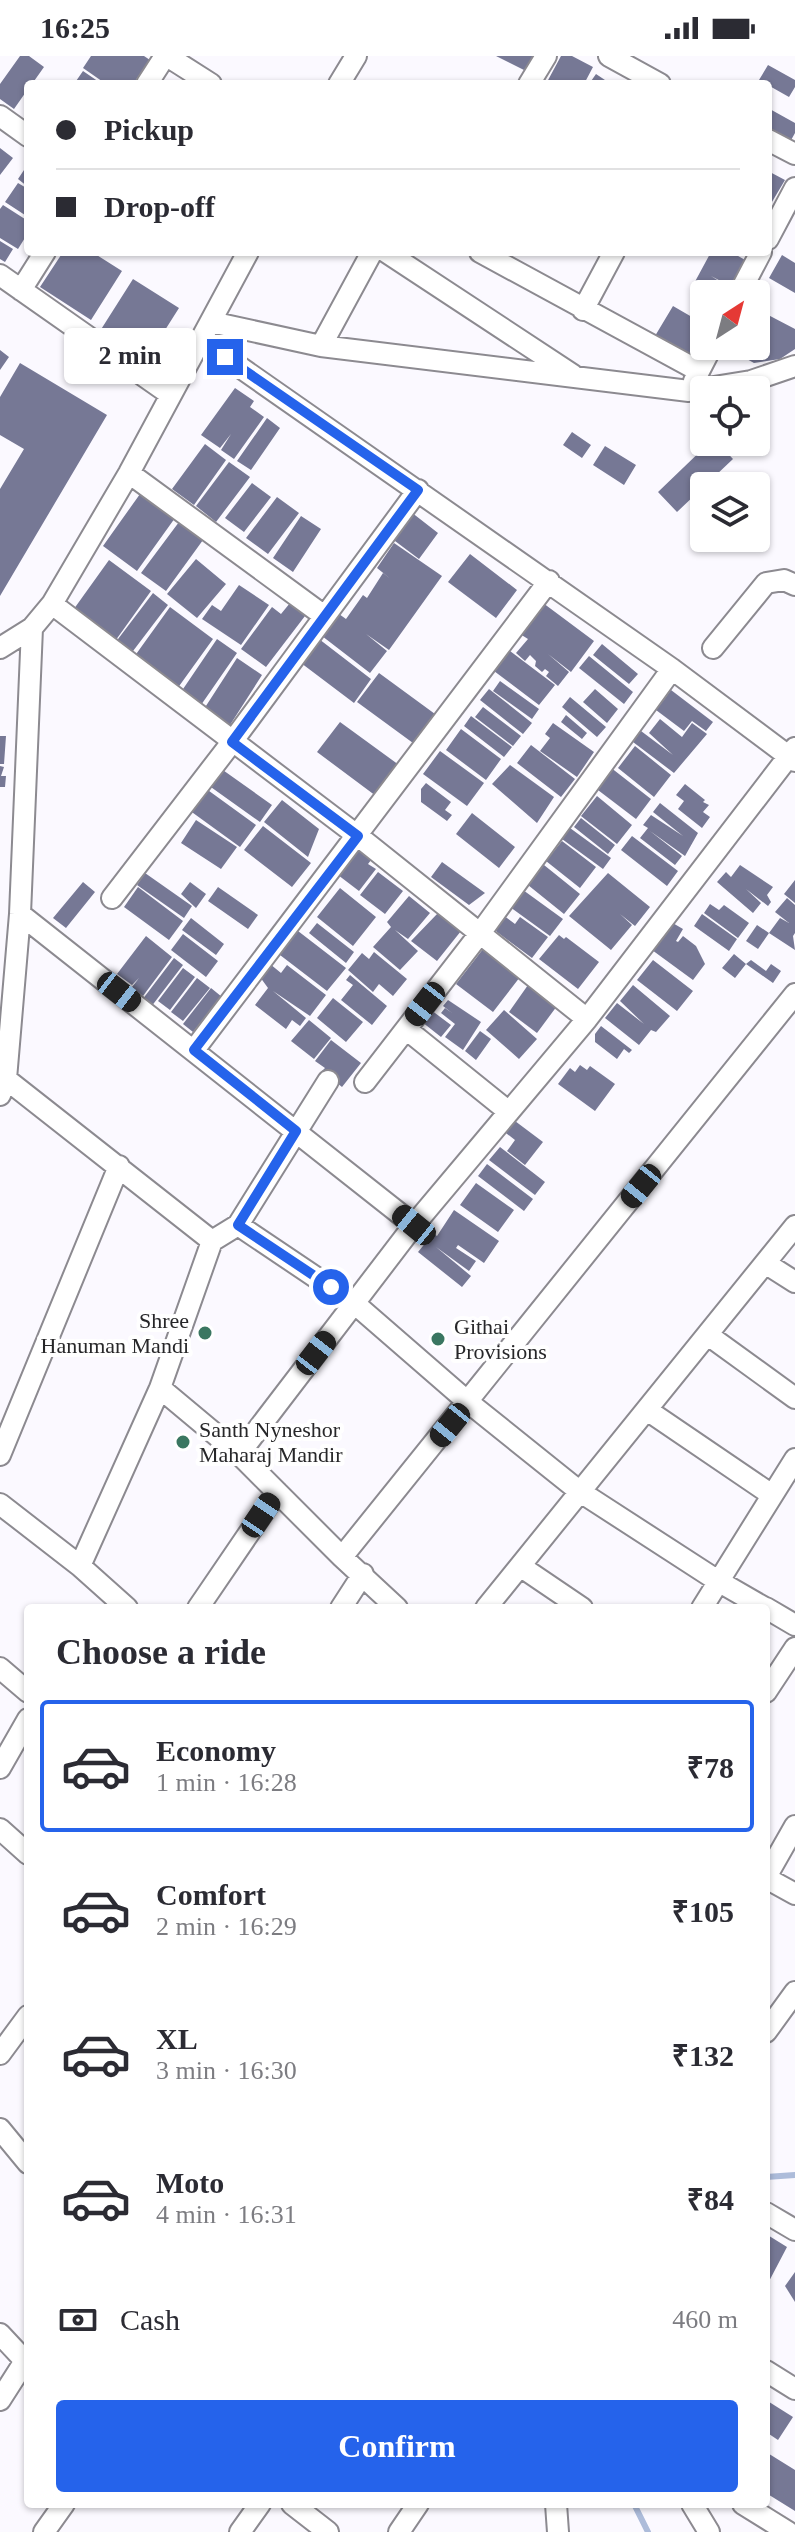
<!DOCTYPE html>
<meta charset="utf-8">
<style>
:root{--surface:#fff;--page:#f7f7f7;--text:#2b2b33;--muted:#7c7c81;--line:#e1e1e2;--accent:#2563eb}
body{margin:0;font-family:Georgia,serif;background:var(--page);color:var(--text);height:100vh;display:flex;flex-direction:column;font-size:30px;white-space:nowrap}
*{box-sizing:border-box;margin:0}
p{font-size:26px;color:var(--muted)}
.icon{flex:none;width:44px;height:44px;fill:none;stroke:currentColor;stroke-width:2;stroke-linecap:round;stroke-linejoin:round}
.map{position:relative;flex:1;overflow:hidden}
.side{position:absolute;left:24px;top:1548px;width:746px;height:904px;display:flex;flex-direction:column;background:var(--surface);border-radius:8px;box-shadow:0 2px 6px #0004}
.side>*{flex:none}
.top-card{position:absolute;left:24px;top:24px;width:748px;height:176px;border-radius:8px;box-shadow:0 2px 6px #0004;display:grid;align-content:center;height:176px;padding:0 32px;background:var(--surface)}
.needle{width:52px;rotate:36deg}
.fabs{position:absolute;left:690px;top:224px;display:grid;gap:16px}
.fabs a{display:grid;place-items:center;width:80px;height:80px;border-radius:8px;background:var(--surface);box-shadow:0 2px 6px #0004;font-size:40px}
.end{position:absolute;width:36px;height:36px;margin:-18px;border:10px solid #2563eb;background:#fff;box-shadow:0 0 0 4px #fff}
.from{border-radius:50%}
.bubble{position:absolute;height:56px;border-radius:8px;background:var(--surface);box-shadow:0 2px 6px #0004;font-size:26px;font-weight:800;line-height:56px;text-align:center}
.car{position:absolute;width:24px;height:48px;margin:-24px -12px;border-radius:10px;box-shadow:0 0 6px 2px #0007;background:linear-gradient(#222 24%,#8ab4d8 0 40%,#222 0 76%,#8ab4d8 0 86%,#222 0)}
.top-card b{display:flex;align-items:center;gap:28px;height:76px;font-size:30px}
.top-card b+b{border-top:2px solid var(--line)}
.top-card i{width:20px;height:20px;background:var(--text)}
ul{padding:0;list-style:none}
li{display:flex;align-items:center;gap:24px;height:132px;margin:0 16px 12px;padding:0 16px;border:4px solid transparent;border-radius:8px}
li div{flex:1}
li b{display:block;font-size:30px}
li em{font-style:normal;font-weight:800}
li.active{border-color:var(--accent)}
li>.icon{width:72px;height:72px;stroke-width:1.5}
h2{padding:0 32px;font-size:36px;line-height:96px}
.pay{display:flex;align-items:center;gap:20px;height:88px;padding:0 32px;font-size:30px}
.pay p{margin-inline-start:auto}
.cta{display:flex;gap:16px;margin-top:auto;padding:16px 32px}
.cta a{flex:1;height:92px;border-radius:8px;background:var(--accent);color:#fff;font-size:32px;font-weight:800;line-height:92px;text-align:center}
.status{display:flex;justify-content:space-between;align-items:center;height:56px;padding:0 40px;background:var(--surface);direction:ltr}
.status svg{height:22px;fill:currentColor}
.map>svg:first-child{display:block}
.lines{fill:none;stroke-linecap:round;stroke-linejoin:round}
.stream{stroke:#adbcda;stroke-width:6}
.building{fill:#767895}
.minor-casing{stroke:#8c8a90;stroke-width:24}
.minor{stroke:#fff;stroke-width:20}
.route{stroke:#2563eb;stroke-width:10}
.poi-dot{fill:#3a7661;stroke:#fff;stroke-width:3}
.labels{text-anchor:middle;stroke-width:8;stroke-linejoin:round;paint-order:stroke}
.poi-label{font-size:22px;fill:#272729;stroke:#fff;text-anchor:start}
</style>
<div class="status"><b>16:25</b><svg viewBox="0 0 49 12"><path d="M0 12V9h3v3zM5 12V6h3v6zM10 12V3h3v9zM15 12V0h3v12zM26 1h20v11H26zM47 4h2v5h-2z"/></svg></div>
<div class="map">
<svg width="795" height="2476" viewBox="0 0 795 2476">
<rect width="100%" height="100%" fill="#fbf9ff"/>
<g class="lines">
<path class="stream" d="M766,2121L795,2119
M634,2448L648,2476"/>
</g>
<path class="building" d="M20,0H29L44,11L32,28H28V33L14,53L0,43V28Z
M91,0H144L150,4L133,28H106L83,12Z
M496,0H539L530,17Z
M561,0H572L593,11L584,28H552L547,26Z
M768,9L795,24V31L789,41L759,24Z
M83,15L102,28H74Z
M596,18L611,28H589Z
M768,52L795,67V77L790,86L768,75Z
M0,92L13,102L0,119Z
M28,108V131L18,123Z
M768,115L785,124L769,151L777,156L768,172Z
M18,127L28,133V161L5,146Z
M3,149L28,165V177L18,193L0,182V153Z
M0,185L13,193L5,206L0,203Z
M63,196H92L122,215L91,264L40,231Z
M711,196H731L747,205L732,231L711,220L730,232L727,238H704V240L691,233Z
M782,199L795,207V237L769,222Z
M133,223L179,252L146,304L100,275Z
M673,250L704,268V284L690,307L652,285Z
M757,253L795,273V293L780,303L754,307L734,296L737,290H756Z
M0,294L9,301L0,314Z
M20,307L107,359L0,540V433L24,393L0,379V341Z
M235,332L254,345L250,351L264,361L234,403L221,394L231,378L220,392L201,379Z
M267,362L280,372L251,414L237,405Z
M572,376L591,389L582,402L563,389Z
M710,386H717L733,403L677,456L658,436Z
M205,388L226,404L194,449L172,433Z
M605,390L636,409L624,429L593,409Z
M229,406L250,421L216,466L196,450Z
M252,427L271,441L244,476L225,462Z
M140,438L175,462L137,515L103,490Z
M277,441L299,457L268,498L246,482Z
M411,456L438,477L419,503L391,482Z
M301,460L321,473L293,516L273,502Z
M179,466L203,484L166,535L141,517Z
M394,487L442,520L389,594L366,578L387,595L370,617L322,580L339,558L346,563L363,539L367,542L383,517L392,524L377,512Z
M470,498L517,534L496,562L448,526Z
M196,503L226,528L197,562L167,538Z
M109,504L151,535L113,588L71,557Z
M239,529L269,549L241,589L202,563L212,549L221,555Z
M153,537L168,549L130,599L115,587Z
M290,547L305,560L266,611L241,593L272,551L281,558Z
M543,547L594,585L571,616L548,598L569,616L558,630L546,620L549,616L545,613L542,616L535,610L536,605L530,599L525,605L516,597L528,583L520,578Z
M170,551L213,583L177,633L134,601Z
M217,583L237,597L201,649L181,636Z
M319,583L371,623L354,647L301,607Z
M602,588L638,618L629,628L593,599Z
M510,595L555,629L539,649L494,615Z
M589,600L633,636L624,648L579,612Z
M237,602L262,619L230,669L204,653Z
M379,617L435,658L413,687L357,646Z
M500,625L539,653L532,663L493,635Z
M489,633L532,667L523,678L480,644Z
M595,633L618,653L607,667L583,646Z
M671,634L713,666L706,675L692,665L684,675L656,654Z
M570,641L606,671L597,681L562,651Z
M483,651L521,680L513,690L475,661Z
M566,659L587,677L582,683L561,666Z
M471,660L512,691L504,701L464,670Z
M660,663L682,681L692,667L707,678L674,717L633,686L641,675L673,699L649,677Z
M340,666L399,709L376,740L317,696Z
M553,667L594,696L577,721L540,695L550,682L545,678Z
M461,673L501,703L486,724L446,694Z
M0,680H6L4,708H0Z
M531,689L575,723L561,741L517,707Z
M635,690L671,719L654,741L618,712Z
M440,695L484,727L467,750L423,718Z
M510,709L554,741L537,767L492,728Z
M0,710L4,711L1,720H6L5,731H0Z
M610,711L651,743L636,763L594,731Z
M220,712L272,749L260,766L208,729Z
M426,727L451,746L445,754L452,759L447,765L421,746V733Z
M685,728L705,744L703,746L709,749L703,756L710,761L702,772L678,753L684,745L676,739Z
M205,732L256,769L240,791L189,754Z
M597,740L632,769L617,788L581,760Z
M282,744L319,773L308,801L264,766Z
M660,747L698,777L685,800L650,775L682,800L675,809L640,782L648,772L643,769L651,759L683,780L653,756Z
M472,757L515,791L499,812L456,778Z
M581,762L615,789L608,798L574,771Z
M196,764L237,791L221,813L181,787Z
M263,770L311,807L292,831L244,794Z
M570,772L611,802L603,813L562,783Z
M632,780L678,815L667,830L621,794Z
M562,785L596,811L580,832L546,805Z
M361,789L375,799L368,808L376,813L359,835L338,819Z
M442,806L485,837L469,849L431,821Z
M544,809L580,838L564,858L528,829Z
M740,809L773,831L767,839L771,846L768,850L746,833L761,847L753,857L717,826L726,816L731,821Z
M378,816L403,835L385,858L360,839Z
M145,817L192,850L184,862L137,829Z
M608,817L650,851L635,870L620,858L632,869L611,894L569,860Z
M795,824V847L784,838Z
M83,826L95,836L66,872L53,862Z
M190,826L206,838L196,852L181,838Z
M138,831L183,865L169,884L124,851Z
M218,831L258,859L248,873L208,845Z
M340,832L376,861L353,890L317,861Z
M523,834L563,863L550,880L510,851Z
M409,840L430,857L408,883L395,874L418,895L400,914L373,891L391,871L387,866Z
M787,842L795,849V877L793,880L795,894L769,877L758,893L746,885L757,869L769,877L780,862L789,867L775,856Z
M710,848L719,854L724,849L749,867L738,882L704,857Z
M438,857L461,875L437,905L411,885Z
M702,858L737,883L729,895L694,870Z
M503,859L515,868L520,861L548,881L532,902L493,873Z
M191,862L224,888L216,899L182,874Z
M671,866L683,873L676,885L678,886L683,880L696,890L705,908L693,924L652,894Z
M317,867L354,896L346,907L309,877Z
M298,875L346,912L327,935L280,899Z
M183,878L218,905L206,921L171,894Z
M559,879L564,883L566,881L599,906L578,933L539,903Z
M146,880L172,901L143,940L132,931L139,922L132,929L117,918Z
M483,893L520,921L493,956L456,928Z
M374,896L407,923L393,940L379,928L373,936L348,914L362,897L369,903Z
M734,898L746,908L735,922L722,912Z
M174,902L183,909L151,951L142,944Z
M653,904L693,935L677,955L637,924Z
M751,904L766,915L771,908L781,915L773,927L746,908Z
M270,908L281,917L287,909L326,939L310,960L273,935L306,962L300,970L292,964L286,973L255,949L268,932L260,921Z
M183,912L195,921L170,954L158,945Z
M350,919L387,950L372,969L341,944L353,929L346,924Z
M197,922L210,932L183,965L171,956Z
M528,929L557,950L537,977L509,956Z
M633,929L670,960L656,976L651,974L639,989L605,962L617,947L644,968L620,945Z
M211,932L222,941L193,976L183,968Z
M333,942L363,966L346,986L317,962Z
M448,944L481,966L463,994L445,981L455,968L441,957L445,952L452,957L443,950Z
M431,954L451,969L441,981L422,966Z
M504,954L537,983L519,1003L486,974Z
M309,964L331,982L314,1003L291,985Z
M601,970L632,994L629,997L624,993L617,1003L595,986V978Z
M480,975L491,983L476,1004L465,995Z
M331,984L361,1007L342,1031L322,1015L325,1012L315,1005Z
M580,1009L587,1014L590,1010L615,1028L595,1055L558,1028L570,1012L575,1016Z
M511,1062L543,1086L525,1109L507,1095L515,1084L502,1074Z
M500,1091L545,1126L535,1139L489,1104Z
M487,1108L533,1143L524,1155L478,1120Z
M476,1127L514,1154L498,1176L460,1149Z
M454,1154L499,1185L484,1207L458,1189L456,1192L476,1205L469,1215L436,1191L471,1220L462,1231L418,1196L427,1185L422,1182L427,1173L437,1180Z
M766,2178L787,2191L766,2231Z
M795,2216V2246L785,2230Z
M766,2344L793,2361L778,2384L766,2376Z
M766,2396L795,2414V2455L766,2437Z"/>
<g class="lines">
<defs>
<path id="minor" d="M167,0L211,28
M609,0L660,28
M147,28L165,0
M339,28L356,0
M529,28L546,0
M0,60L28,80
M768,84L795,98
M768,183L795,132
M386,196L573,319
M480,196L699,315
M0,219L171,339
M21,234L45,196
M739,238L761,196
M583,254L614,196
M211,266L321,290L689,335L751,325L795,310
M201,284L672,613L795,705
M321,290L372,196
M694,325L712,290
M129,417L323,559
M52,548L358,780L587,963
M0,592L32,572L52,548L129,417L248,196
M713,592L766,527L784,524L795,529
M112,842L232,686L418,434
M20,858L414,1169
M406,973L509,1056
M194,994L549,525
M6,1023L212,1185L238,1169L354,1247L468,1346L579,1435L718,1525L765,1552
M365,1026L481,876L672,613
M0,1039L6,1023L20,858L32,572
M238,1169L328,1025
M765,1207L795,1226
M708,1279L795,1342
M160,1332L239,1398L342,1501L397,1552
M647,1354L772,1439
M239,1398L414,1169L587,963L795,692
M0,1399L119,1110
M0,1448L80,1510L127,1552
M342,1501L795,938
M80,1510L160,1332L212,1185
M520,1510L582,1552
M198,1552L277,1436
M341,1552L363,1518
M486,1552L795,1170
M702,1552L795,1403
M766,1552L795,1569
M0,1612L28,1636
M766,1636L795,1592
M0,1712L28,1663
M0,1773L28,1798
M766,1821L795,1770
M766,1822L795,1838
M766,1976L795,1936
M0,1998L28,1960
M0,2073L28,2107
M766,2157L795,2174
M0,2278L28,2308
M766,2315L795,2333
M0,2344L25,2305
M292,2448L328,2476
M556,2448L558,2476
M692,2448L709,2476
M743,2448L788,2476
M44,2476L64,2448
M240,2476L260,2448
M399,2476L418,2448"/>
</defs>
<use href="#minor" class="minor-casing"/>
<use href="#minor" class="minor"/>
</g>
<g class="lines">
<path class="route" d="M225,301L418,434L232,686L358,780L194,994L296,1075L238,1169L331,1231"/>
</g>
<g class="poi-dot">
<circle cx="205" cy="1277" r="8"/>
<circle cx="438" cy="1283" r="8"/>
<circle cx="183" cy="1386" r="8"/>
</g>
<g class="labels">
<g class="poi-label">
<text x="189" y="1272" text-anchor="end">Shree<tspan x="189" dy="25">Hanuman Mandi</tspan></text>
<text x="454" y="1278">Githai<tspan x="454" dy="25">Provisions</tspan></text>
<text x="199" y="1381">Santh Nyneshor<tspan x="199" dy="25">Maharaj Mandir</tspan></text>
</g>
</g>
</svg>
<div class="fabs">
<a><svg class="needle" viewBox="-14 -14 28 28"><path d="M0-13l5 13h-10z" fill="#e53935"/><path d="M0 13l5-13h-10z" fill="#7c7c81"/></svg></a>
<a><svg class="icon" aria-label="locate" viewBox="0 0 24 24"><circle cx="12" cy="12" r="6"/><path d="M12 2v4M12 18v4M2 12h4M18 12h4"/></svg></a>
<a><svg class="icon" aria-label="layers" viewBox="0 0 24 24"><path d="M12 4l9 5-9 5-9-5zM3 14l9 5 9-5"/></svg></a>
</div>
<i class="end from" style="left:331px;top:1231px"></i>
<i class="end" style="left:225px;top:301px"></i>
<div class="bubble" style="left:64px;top:272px;width:132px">2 min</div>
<i class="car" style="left:119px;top:936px;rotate:128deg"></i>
<i class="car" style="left:425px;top:948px;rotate:218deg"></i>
<i class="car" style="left:641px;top:1130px;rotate:219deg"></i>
<i class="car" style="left:414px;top:1169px;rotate:309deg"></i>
<i class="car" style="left:316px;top:1297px;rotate:38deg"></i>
<i class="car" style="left:450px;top:1369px;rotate:219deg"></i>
<i class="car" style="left:261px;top:1459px;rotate:34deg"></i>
<div class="top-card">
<b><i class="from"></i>Pickup</b>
<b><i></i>Drop-off</b>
</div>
<section class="side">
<h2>Choose a ride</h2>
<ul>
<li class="active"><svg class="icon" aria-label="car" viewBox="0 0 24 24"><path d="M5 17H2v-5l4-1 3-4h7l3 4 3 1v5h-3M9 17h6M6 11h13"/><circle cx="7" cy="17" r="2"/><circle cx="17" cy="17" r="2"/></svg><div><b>Economy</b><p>1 min · 16:28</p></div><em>₹78</em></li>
<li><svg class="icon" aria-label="car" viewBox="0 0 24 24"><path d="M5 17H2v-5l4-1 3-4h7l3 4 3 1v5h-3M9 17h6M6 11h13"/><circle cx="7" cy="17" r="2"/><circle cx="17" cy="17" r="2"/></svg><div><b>Comfort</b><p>2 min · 16:29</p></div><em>₹105</em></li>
<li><svg class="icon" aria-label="car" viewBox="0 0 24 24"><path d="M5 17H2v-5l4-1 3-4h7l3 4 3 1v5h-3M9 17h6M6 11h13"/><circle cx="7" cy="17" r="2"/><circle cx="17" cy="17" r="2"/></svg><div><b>XL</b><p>3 min · 16:30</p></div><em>₹132</em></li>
<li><svg class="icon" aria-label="car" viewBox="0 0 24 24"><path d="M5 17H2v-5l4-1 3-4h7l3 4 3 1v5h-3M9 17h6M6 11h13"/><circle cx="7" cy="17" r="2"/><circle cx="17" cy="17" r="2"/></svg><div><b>Moto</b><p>4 min · 16:31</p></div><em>₹84</em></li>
</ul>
<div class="pay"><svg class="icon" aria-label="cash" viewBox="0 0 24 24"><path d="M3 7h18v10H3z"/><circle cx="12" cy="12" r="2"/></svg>Cash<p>460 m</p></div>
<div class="cta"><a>Confirm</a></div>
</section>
</div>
